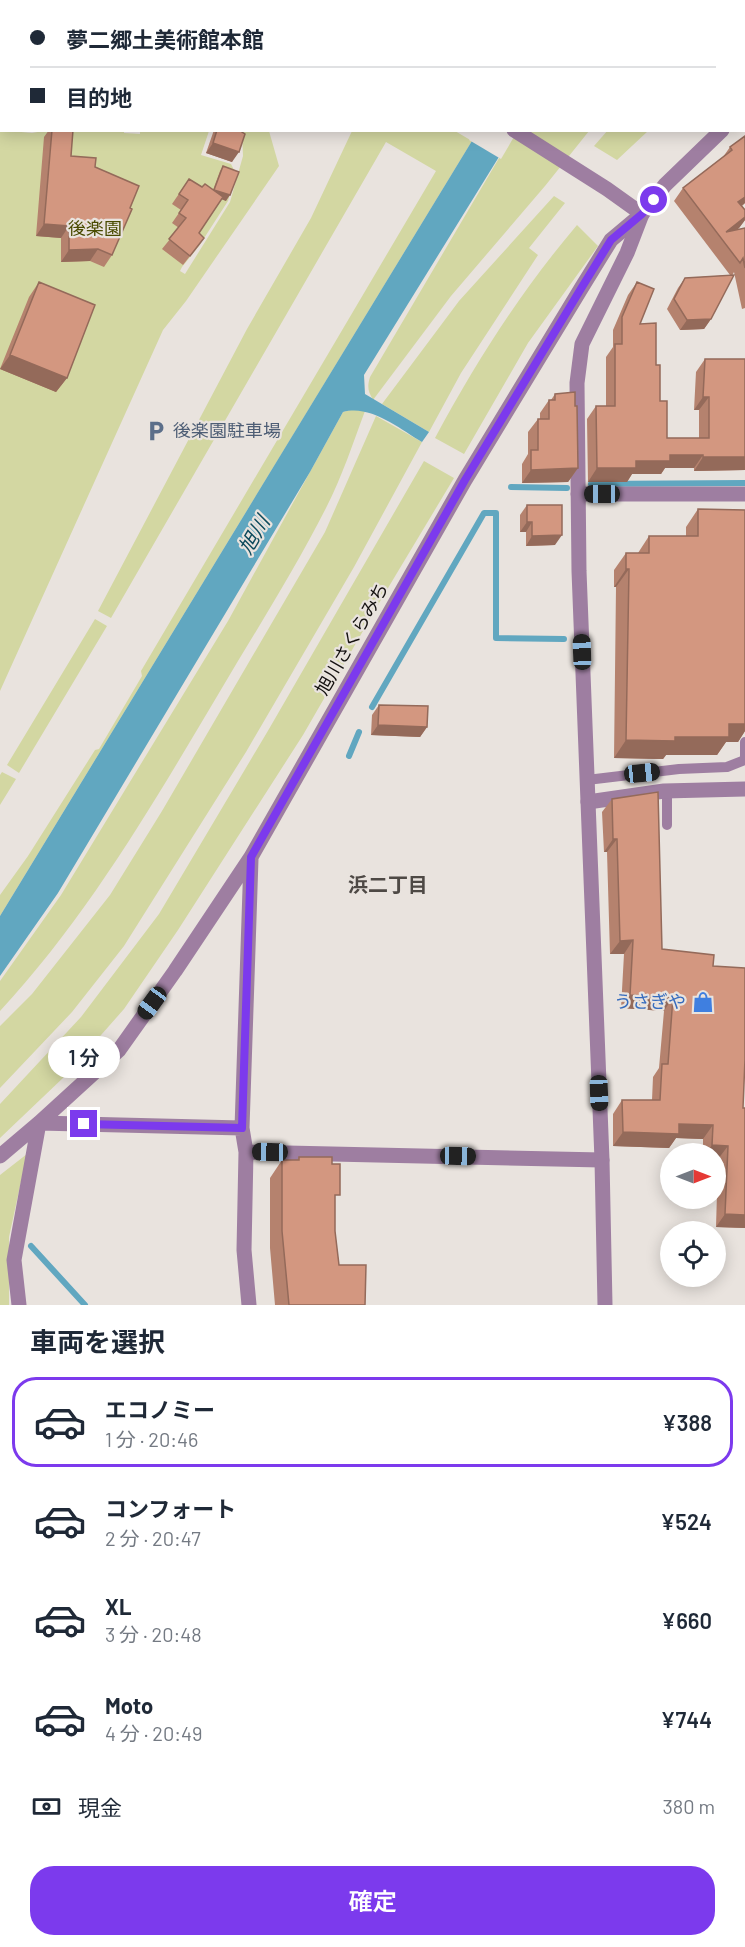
<!DOCTYPE html>
<html lang="ja">
<meta charset="utf-8">
<style>
:root{--surface:#fff;--page:#f2f2f3;--text:#1f2937;--muted:#747a83;--line:#e0e1e3;--accent:#7c3aed}
body{margin:0;font-family:Barlow,"Noto Sans JP",sans-serif;background:var(--page);color:var(--text);height:100vh;display:flex;flex-direction:column;font-size:22px;white-space:nowrap}
*{box-sizing:border-box;margin:0}
p{font-size:20px;color:var(--muted)}
.icon{flex:none;width:33px;height:33px;fill:none;stroke:currentColor;stroke-width:2;stroke-linecap:round;stroke-linejoin:round}
.map{position:relative;height:1305px;overflow:hidden}
.sheet{display:flex;flex-direction:column;background:var(--surface);flex:1}
.sheet>*{flex:none}
.hud{position:absolute;left:0px;top:0px;width:746px;height:132px;box-shadow:0 3px 15px #0003;display:grid;align-content:center;height:132px;padding:0 30px;background:var(--surface)}
.needle{width:39px;rotate:90deg}
.fabs{position:absolute;left:660px;top:1143px;display:grid;gap:12px}
.fabs a{display:grid;place-items:center;width:66px;height:66px;border-radius:50%;background:var(--surface);box-shadow:0 3px 15px #0003;font-size:30px}
.end{position:absolute;width:27px;height:27px;margin:-14px;border:8px solid #7c3aed;background:#fff;box-shadow:0 0 0 3px #fff}
.from{border-radius:50%}
.bubble{position:absolute;height:42px;border-radius:21px;background:var(--surface);box-shadow:0 3px 15px #0003;font-size:20px;font-weight:600;line-height:42px;text-align:center}
.car{position:absolute;width:18px;height:36px;margin:-18px -9px;border-radius:8px;box-shadow:0 0 4px 2px #0007;background:linear-gradient(#222 24%,#8ab4d8 0 40%,#222 0 76%,#8ab4d8 0 86%,#222 0)}
.hud b{display:flex;align-items:center;gap:21px;height:57px;font-size:22px}
.hud b+b{border-top:2px solid var(--line)}
.hud i{width:15px;height:15px;background:var(--text)}
ul{padding:0;list-style:none}
li{display:flex;align-items:center;gap:18px;height:90px;margin:0 12px 9px;padding:0 18px;border:3px solid transparent;border-radius:24px}
li div{flex:1}
li b{display:block;font-size:22px}
li em{font-style:normal;font-weight:600}
li.current{border-color:var(--accent)}
li>.icon{width:54px;height:54px;stroke-width:1.5}
h2{padding:0 30px;font-size:27px;line-height:72px}
.pay{display:flex;align-items:center;gap:15px;height:66px;padding:0 30px;font-size:22px}
.pay p{margin-inline-start:auto}
.primary-button{display:flex;gap:12px;margin-top:auto;padding:12px 30px}
.primary-button a{flex:1;height:69px;border-radius:24px;background:var(--accent);color:#fff;font-size:24px;font-weight:600;line-height:69px;text-align:center}
.map>svg:first-child{display:block}
.green{fill:#d3d7a2}
.water{fill:#61a7c0}
.pier{fill:#e9e3de}
.lines{fill:none;stroke-linecap:round;stroke-linejoin:round}
.stream{stroke:#61a7c0;stroke-width:6}
.service{stroke:#9e7ea1;stroke-width:10}
.minor{stroke:#9e7ea1;stroke-width:15}
.tertiary{stroke:#9e7ea1;stroke-width:15}
.wall{fill:#b5826e}
.shaded-wall{fill:#946a5a}
.building{fill:#d39780;stroke:#946a5a;stroke-width:1.5}
.route{stroke:#7c3aed;stroke-width:8}
.labels{text-anchor:middle;stroke-width:4.5;stroke-linejoin:round;paint-order:stroke}
.park-label{font-size:18px;fill:#494b00;stroke:#e9e3de}
.service-label{font-size:18px;fill:#4e5e75;stroke:#e9e3de;text-anchor:start}
.street-label{font-size:18px;fill:#13100f;stroke:#e9e3de}
.shop-label{font-size:18px;fill:#366cbe;stroke:#e9e3de;text-anchor:end}
.water-label{font-size:20px;font-style:italic;fill:#0d4a5c;stroke:#e9e3de}
.neighbourhood-label{font-size:20px;font-weight:bold;fill:#4e4945;stroke:#e9e3de}
</style>
<div class="map">
<svg width="745" height="1305" viewBox="0 0 745 1305">
<rect width="100%" height="100%" fill="#e9e3de"/>
<path class="green" d="M0,130L32,133L49,130H124V133L140,134V131H209L201,155L231,164L236,174L228,201L199,246L182,267L180,271L185,274L230,202L243,156L242,135L237,131H269L279,166L186,301L163,330L0,691Z
M608,130H648V131L617,160L594,146Z
M352,131H455L472,141L0,916V895L28,856L95,750L99,749L142,676L141,671L436,171L386,142L111,618L98,611L247,329L311,218Z
M515,131H589L545,186L451,296L373,400C368,391 367,387 370,377Z
M554,196L565,203L529,248L538,255L461,373L429,432L382,404L459,301Z
M577,225L598,246L528,343L464,454L435,438C476,362 521,291 577,225Z
M354,409L365,411C353,443 342,477 326,508C294,571 255,632 219,693C153,804 88,916 0,1011V981L61,895L228,621L343,412Z
M376,416L422,442L354,567L246,752L124,946L72,1012L0,1088V1026L32,994L110,895L162,811L325,532Z
M424,461L454,478L382,598L303,735L178,930L124,1009L64,1077L0,1138V1104L81,1017L159,914L269,729Z
M95,619L107,626L19,773L7,765Z
M2,772L16,779L0,805V775Z
M27,1154L9,1237V1305H0V1175Z"/>
<path class="water" d="M478,131H515L364,375L365,394L429,432L422,442C400,429 370,404 343,412L310,472L58,893L0,976V916Z"/>
<path class="pier" d="M475,130H518L501,159L469,140Z"/>
<g class="lines">
<path class="stream" d="M591,484L745,483
M511,487L567,488
M372,707L484,513H496V638L564,639
M349,756L359,732
M31,1246L85,1305"/>
<path class="service" d="M745,760V742
M587,780L679,769L727,767L745,760
M667,791V825"/>
<path class="minor" d="M578,494H745
M588,802L664,791L745,789
M246,1152L602,1160
M0,1156L39,1123L119,1050L175,971L251,857L465,480L582,287L611,240L642,214
M19,1305L14,1260L39,1123L242,1128
M249,1305L244,1250L246,1152L242,1128L251,859"/>
<path class="tertiary" d="M374,0V2
M744,110L745,109
M514,130L607,189L642,214
M605,1305L602,1160L579,571L577,383L582,344L627,253L642,214L665,185L722,130"/>
</g>
<path class="wall" d="M49,130H73L71,156L95,167L112,255L104,267L90,261L61,262V238L36,236L44,137Z
M214,130H242L232,162L206,153Z
M745,136V203L742,206L745,210V220L739,228L736,230L745,228V308L742,309L734,272L711,319L704,329L680,330L667,309L678,288L685,278L730,275L674,201L683,188L723,157L730,147Z
M223,166L226,201L222,199L199,233L204,238L183,265L162,249L179,228L172,223L181,210L172,204L189,179L202,187L213,190L220,171Z
M39,282L67,378L56,392L0,369L29,297Z
M637,282L640,324L656,365L660,401L667,438H699V410H694L696,372L705,359L745,470L694,471V468H665L661,474H632L627,482H588L587,419L596,406H606V357L613,347V330L628,295Z
M555,394L575,406L578,468L568,482L522,483V464L528,454V432L538,419H540V413L549,400H551Z
M527,505L555,545L526,546V532H520V515Z
M698,509L745,510V731L738,742H726L717,755H666L663,759L614,758L616,587H614V570L626,553H638L649,536H686V527Z
M379,705L427,727L420,737L371,735L372,715Z
M612,799L662,949L713,966L743,1108L745,1228L716,1227L718,1159H716V1154H703V1139L676,1138L669,1148L613,1146V1114L622,1100H652L653,1077L659,1068L664,1011L621,1008L624,954H610L607,852H604L602,812Z
M299,1157L335,1202V1231L339,1265L365,1305H275L270,1248V1178L282,1160H297Z"/>
<path class="shaded-wall" d="M291,0H346L345,2H290Z
M0,118H2V128H0Z
M213,143L239,152L232,162L206,153Z
M214,190L230,195L226,201L211,195Z
M745,197V203L729,215L738,202Z
M745,217V220L739,228L723,240L726,232Z
M44,224L69,226L61,238L36,236Z
M98,249L90,261L61,262L69,250Z
M711,319L704,329L680,330L687,320Z
M10,355L67,378L56,392L0,369Z
M703,397H709L699,410H694Z
M670,455H703L694,468H665L661,474H632L627,482H588L597,468Z
M703,457H745V470L694,471Z
M578,468L568,482L522,483L531,470Z
M527,522H532L526,532H520Z
M562,535L555,545L526,546L532,536Z
M626,569H629L616,587H614Z
M729,724H745V731L738,742H726L717,755H666L663,759L614,758L626,740L675,737Z
M378,725L427,727L420,737L371,735Z
M613,839H617L607,852H604Z
M633,940L624,954H610L620,941Z
M630,995L673,997L664,1011L621,1008Z
M679,1124L713,1125L703,1139L676,1138L669,1148L613,1146L623,1132Z
M712,1145L728,1146L718,1159H716V1154H706Z
M725,1214L745,1215V1228L716,1227Z"/>
<path class="building" d="M0,101H2V118H0Z
M52,130H73L71,156L96,158L95,167L139,186L130,208L132,209L112,255L98,249L69,250V226L44,224Z
M217,130H242V132L245,134L239,152L213,143Z
M745,136V197L738,202L745,210V217L726,232L745,228V268L743,258L740,263L683,188L732,150L730,147Z
M223,166L239,172L230,195L214,190Z
M189,179L202,187L205,184L223,197L199,233L204,238L190,256L169,239L186,218L179,213L188,200L179,194Z
M734,275L711,319L687,320L674,299L685,278Z
M39,282L95,305L67,378L10,355Z
M637,282L654,289L640,324L656,323V365H660V401H667V438H709V397H703L705,359H745V457H703V455H670V461H636V468H597L596,406H615V344H622V317Z
M575,392V406H577L578,468L531,470V450H538V419H549V400H555V394Z
M527,505H562V535L532,536V522H527Z
M698,509L745,510V724H729V737H675V741L626,740L629,569H626V553H649V536H698Z
M379,705L428,706L427,727L378,725Z
M658,792L662,949L714,955L713,966L745,968V1059L743,1108H745V1215L725,1214L728,1146L712,1145L713,1125L679,1124V1134L623,1132L622,1100H660L662,1064H668L673,997L630,995L633,940L620,941L617,839H613L612,799Z
M299,1157H332V1164H340V1195H335V1231L339,1265H366L365,1305H289L282,1231V1160H299Z"/>
<g class="lines">
<path class="route" d="M84,1124L242,1128L251,857L465,480L582,287L611,240L642,214L654,200"/>
</g>
<defs>
<symbol id="parking-bare" viewBox="-9 -9 18 18"><path d="M-3.5-5.5H1a3.5 3.5 0 0 1 0 7H-1V5.5H-3.5ZM-1-3.4V-.6H.8a1.4 1.4 0 0 0 0-2.8Z" fill="#5c6f8a" stroke="#e9e3de" stroke-width="2.5" paint-order="stroke"/></symbol>
<symbol id="shop-bare" viewBox="-9 -9 18 18"><path d="M-5-2.5h2.3a2.7 3.5 0 0 1 5.4 0H5L5.5 6h-11ZM-1.5-2.5h3a1.5 2.3 0 0 0-3 0Z" fill="#3f7fe0" stroke="#e9e3de" stroke-width="2.5" paint-order="stroke"/></symbol>
</defs>
<g fill-rule="evenodd">
<use href="#parking-bare" x="141" y="416" width="30" height="30"/>
<use href="#shop-bare" x="688" y="987" width="30" height="30"/>
</g>
<g class="labels">
<g class="park-label">
<text x="95" y="235">後楽園</text>
</g>
<g class="service-label">
<text x="173" y="437">後楽園駐車場</text>
</g>
<g class="street-label">
<text transform="translate(352 639) rotate(-60)" y="6">旭川さくらみち</text>
</g>
<g class="shop-label">
<text x="686" y="1008">うさぎや</text>
</g>
<g class="water-label">
<text transform="translate(254 535) rotate(-59)" y="7">旭川</text>
</g>
<g class="neighbourhood-label">
<text x="388" y="892">浜二丁目</text>
</g>
</g>
</svg>
<div class="fabs">
<a><svg class="needle" viewBox="-14 -14 28 28"><path d="M0-13l5 13h-10z" fill="#e53935"/><path d="M0 13l5-13h-10z" fill="#747a83"/></svg></a>
<a><svg class="icon" aria-label="locate" viewBox="0 0 24 24"><circle cx="12" cy="12" r="6"/><path d="M12 2v4M12 18v4M2 12h4M18 12h4"/></svg></a>
</div>
<i class="end from" style="left:654px;top:200px"></i>
<i class="end" style="left:84px;top:1124px"></i>
<div class="bubble" style="left:48px;top:1036px;width:72px">1 分</div>
<i class="car" style="left:602px;top:494px;rotate:270deg"></i>
<i class="car" style="left:582px;top:652px;rotate:358deg"></i>
<i class="car" style="left:642px;top:773px;rotate:84deg"></i>
<i class="car" style="left:152px;top:1003px;rotate:216deg"></i>
<i class="car" style="left:599px;top:1093px;rotate:178deg"></i>
<i class="car" style="left:270px;top:1152px;rotate:271deg"></i>
<i class="car" style="left:458px;top:1156px;rotate:91deg"></i>
<div class="hud">
<b><i class="from"></i>夢二郷土美術館本館</b>
<b><i></i>目的地</b>
</div>
</div>
<section class="sheet">
<h2>車両を選択</h2>
<ul>
<li class="current"><svg class="icon" aria-label="car" viewBox="0 0 24 24"><path d="M5 17H2v-5l4-1 3-4h7l3 4 3 1v5h-3M9 17h6M6 11h13"/><circle cx="7" cy="17" r="2"/><circle cx="17" cy="17" r="2"/></svg><div><b>エコノミー</b><p>1 分 · 20:46</p></div><em>¥388</em></li>
<li><svg class="icon" aria-label="car" viewBox="0 0 24 24"><path d="M5 17H2v-5l4-1 3-4h7l3 4 3 1v5h-3M9 17h6M6 11h13"/><circle cx="7" cy="17" r="2"/><circle cx="17" cy="17" r="2"/></svg><div><b>コンフォート</b><p>2 分 · 20:47</p></div><em>¥524</em></li>
<li><svg class="icon" aria-label="car" viewBox="0 0 24 24"><path d="M5 17H2v-5l4-1 3-4h7l3 4 3 1v5h-3M9 17h6M6 11h13"/><circle cx="7" cy="17" r="2"/><circle cx="17" cy="17" r="2"/></svg><div><b>XL</b><p>3 分 · 20:48</p></div><em>¥660</em></li>
<li><svg class="icon" aria-label="car" viewBox="0 0 24 24"><path d="M5 17H2v-5l4-1 3-4h7l3 4 3 1v5h-3M9 17h6M6 11h13"/><circle cx="7" cy="17" r="2"/><circle cx="17" cy="17" r="2"/></svg><div><b>Moto</b><p>4 分 · 20:49</p></div><em>¥744</em></li>
</ul>
<div class="pay"><svg class="icon" aria-label="cash" viewBox="0 0 24 24"><path d="M3 7h18v10H3z"/><circle cx="12" cy="12" r="2"/></svg>現金<p>380 m</p></div>
<div class="primary-button"><a>確定</a></div>
</section>
